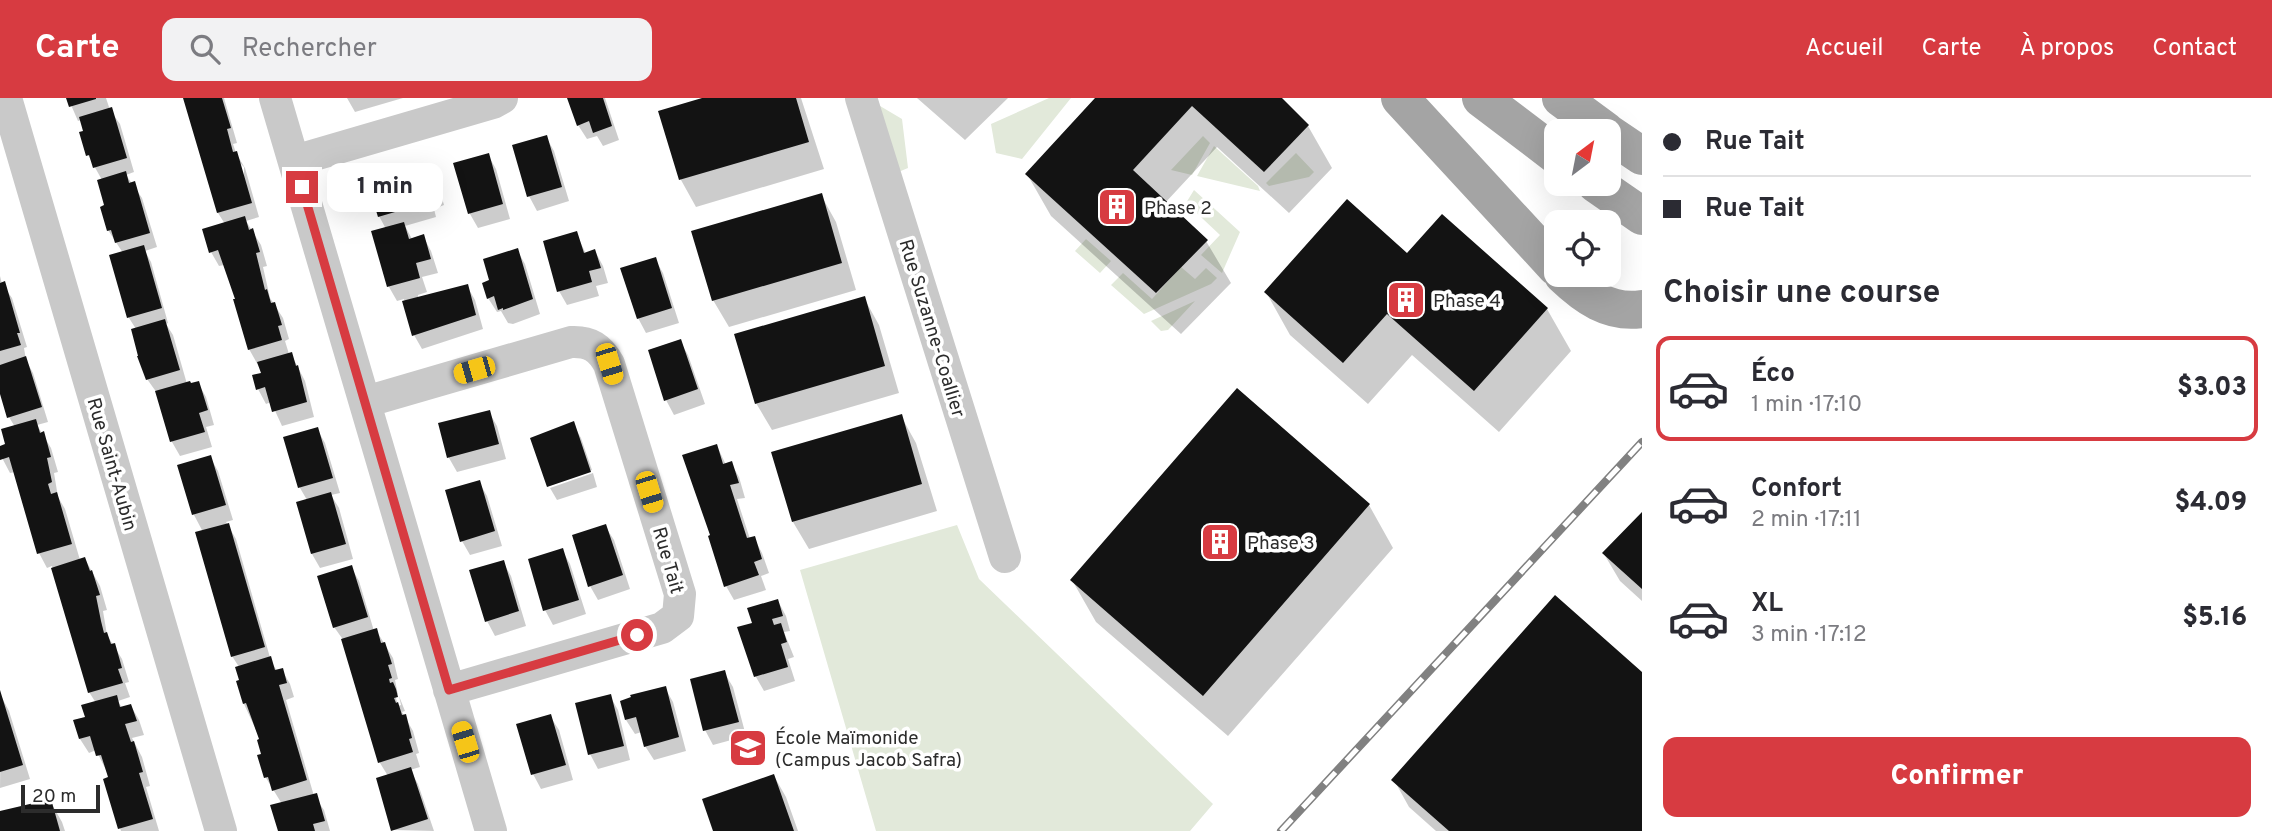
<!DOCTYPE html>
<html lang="fr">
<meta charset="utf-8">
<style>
:root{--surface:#fff;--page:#f2f2f3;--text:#2b2b33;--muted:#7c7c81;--line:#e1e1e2;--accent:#d73b41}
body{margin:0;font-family:Overpass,sans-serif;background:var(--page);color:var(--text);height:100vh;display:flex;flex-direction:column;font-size:26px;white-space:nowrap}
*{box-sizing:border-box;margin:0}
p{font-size:23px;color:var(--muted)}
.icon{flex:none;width:38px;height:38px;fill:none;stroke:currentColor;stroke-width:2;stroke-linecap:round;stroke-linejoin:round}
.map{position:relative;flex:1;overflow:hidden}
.details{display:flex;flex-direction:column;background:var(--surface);width:630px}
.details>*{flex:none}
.banner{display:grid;align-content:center;height:154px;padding:0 21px;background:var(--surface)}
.needle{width:46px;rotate:32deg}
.tools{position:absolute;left:1544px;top:21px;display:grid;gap:14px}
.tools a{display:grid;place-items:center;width:77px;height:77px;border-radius:14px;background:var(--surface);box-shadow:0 7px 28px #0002;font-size:35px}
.scale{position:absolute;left:21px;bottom:18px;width:79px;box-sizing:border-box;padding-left:7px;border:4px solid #2c2c2c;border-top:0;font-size:19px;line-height:24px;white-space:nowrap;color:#2c2c2c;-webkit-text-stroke:5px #fff;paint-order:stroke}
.end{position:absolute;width:32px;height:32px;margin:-16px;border:9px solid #d73b41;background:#fff;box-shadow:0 0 0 4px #fff}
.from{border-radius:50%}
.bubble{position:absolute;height:49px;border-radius:14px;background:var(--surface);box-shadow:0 7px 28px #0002;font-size:23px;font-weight:800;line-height:49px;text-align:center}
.car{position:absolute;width:21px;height:42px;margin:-21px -10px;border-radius:9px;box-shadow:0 0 5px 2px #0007;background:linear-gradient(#f5c518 24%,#345 0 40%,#f5c518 0 76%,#345 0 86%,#f5c518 0)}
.banner b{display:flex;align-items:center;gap:24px;height:66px;font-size:26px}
.banner b+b{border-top:2px solid var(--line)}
.banner i{width:18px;height:18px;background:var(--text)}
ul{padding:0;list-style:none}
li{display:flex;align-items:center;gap:21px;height:105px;margin:0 14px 10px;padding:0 7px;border:4px solid transparent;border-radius:14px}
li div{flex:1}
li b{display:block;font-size:26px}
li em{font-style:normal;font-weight:800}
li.current{border-color:var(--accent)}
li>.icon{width:63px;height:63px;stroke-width:1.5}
h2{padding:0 21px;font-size:32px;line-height:84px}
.button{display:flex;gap:14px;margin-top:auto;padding:14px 21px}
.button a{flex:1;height:80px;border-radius:14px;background:var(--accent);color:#fff;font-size:28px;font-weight:800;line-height:80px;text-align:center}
header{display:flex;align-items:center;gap:42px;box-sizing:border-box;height:98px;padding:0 35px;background:var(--accent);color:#fff}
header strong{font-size:33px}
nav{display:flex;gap:38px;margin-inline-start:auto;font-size:24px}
.search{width:490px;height:63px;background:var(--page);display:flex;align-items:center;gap:18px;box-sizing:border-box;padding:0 24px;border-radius:14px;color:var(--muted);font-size:26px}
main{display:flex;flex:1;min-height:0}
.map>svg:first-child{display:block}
.green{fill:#e2e9da}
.shadow{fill:#0003;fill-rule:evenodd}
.building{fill:#131313}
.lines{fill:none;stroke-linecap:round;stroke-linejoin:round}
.minor{stroke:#c9c9c9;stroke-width:32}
.primary{stroke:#a4a4a4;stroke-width:38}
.rail-casing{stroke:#818181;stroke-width:8}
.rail{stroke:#fff;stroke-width:5;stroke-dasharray:16;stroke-linecap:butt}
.route{stroke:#d73b41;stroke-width:9}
.labels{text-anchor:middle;stroke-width:7;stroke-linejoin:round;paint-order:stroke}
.poi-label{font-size:19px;fill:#2c2c2c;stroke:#fff;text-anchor:start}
.street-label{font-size:19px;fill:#2c2c2c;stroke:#fff}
</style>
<header>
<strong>Carte</strong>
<div class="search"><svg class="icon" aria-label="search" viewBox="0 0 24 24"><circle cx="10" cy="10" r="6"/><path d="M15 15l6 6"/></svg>Rechercher</div>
<nav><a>Accueil</a><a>Carte</a><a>À propos</a><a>Contact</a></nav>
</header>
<main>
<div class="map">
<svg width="1642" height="733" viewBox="0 0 1642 733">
<rect width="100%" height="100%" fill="#fff"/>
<path class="green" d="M1049,0H1071L1022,61L996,55L991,26Z
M875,5L902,21L908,70L896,75Z
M1203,38L1210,45L1192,77L1171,72Z
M1214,48L1258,88L1260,93L1197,78Z
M1296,55L1314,74L1309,79L1269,88L1266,85Z
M1194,92L1240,134L1222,175L1201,157L1220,137L1186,105Z
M1086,141L1111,163L1100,175L1075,153Z
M1181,169L1195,181L1206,170L1217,180L1211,186L1144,216L1111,187L1123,175L1152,201Z
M1195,203L1168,232L1161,233L1151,223Z
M957,427L979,481L1213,706L1190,733H876L800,472Z"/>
<path class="shadow" d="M68,0H106L110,12L120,26L134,74L126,77L142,100L157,149L145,153L151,164L168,225L166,226L173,237L187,286L198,285L206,299L214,327L206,329L212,349L180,358L172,344L157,295L147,281L136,231L129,220L120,188L123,155L108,132L102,82L88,57L81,22L78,23Z
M185,0H224L237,45L233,46L236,55L245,70L259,119L246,123L261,147L267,168L263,169L270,200L283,220L289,241L285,243L289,256H291L305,283L314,319L282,328L271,304L266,306L258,291L263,276L249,251L232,186L224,167L219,168L211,154L225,126L218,115ZM238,63L244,69V79Z
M347,0H403L355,14Z
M569,0H605L619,42L603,48L597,38L587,41L578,27Z
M708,0H801L824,71L696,109L681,82L661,14Z
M917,0H1008L965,42Z
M1097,0H1279L1308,28L1332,70L1289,115L1217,49L1165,105L1206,143L1231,185L1181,236L1051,118L1027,76Z
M546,39L554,53L569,103L537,113L529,98Z
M488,57L496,71L510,121L478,130L470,116L455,66Z
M429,69L437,83L444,107L434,111L436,119L405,128L412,141L423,138L431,153L438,175L422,179L427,194L418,197V200L467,188L475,202L483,231L422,251L414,237L404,201L397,203L389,189L373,134L386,131L379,118Z
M821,97L836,124L856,192L729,229L713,202Z
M576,135L586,156L595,153L603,168L608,185L596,188L599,198L567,207L559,193Z
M517,152L525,166L540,216L513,226L508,225L501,213L497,214L488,200L492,183Z
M1407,158L1547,211L1571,253L1499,334L1412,257L1368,306L1290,237L1266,194Z
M655,161L663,175L679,225L646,235L638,220Z
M0,178L2,186L12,200L27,249L24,250L26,262L33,275L48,324L37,327L51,350L58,374L54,375L58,399L65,411L80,462L85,461L100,488L107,512L103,513L107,537L122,561L129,584L125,585L130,599L118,603L122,610L131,608L139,622L144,637L132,640L142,659L150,688L146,689L159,733H121L105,682L110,680L96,652L89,655L80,641L87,620L96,605L89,594L52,468L47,470L39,455L15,374L10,375L0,356V349L8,347L15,329L9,319L0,290Z
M864,200L879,227L899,295L772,332L756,305Z
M680,243L688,257L705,306L674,317L666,302Z
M489,314L497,328L506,361L457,374L449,360L440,326Z
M901,318L916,345L937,413L809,451L793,424Z
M573,326L581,340L592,372L549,386Z
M317,331L325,345L340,395L331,397L339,410L353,461L320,470L312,456L298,405L307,402L300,390L285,340Z
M717,348L726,367L731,365L739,379L745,400L737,401L750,441L754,440L762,455L769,475L761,478L766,492L734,502L726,488Z
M210,359L218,373L233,422L226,424L236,441L271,563L277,573L282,572L290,586L294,599L286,602L314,698L324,712L330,733H280L282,706L266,680L261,643L244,606L238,585L242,584L239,569L232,558L203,434L194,417Z
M593,375L597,389L557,402L550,390Z
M479,384L487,398L502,448L470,457L462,443Z
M1369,407L1393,450L1228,638L1096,524L1072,482Z
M1642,416V503L1620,483L1604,456Z
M605,428L614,442L630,491L598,502L590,488Z
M562,452L570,466L586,516L553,527L545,512Z
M503,464L511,478L526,528L495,538L487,523Z
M351,469L359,483L374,533L376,532L393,560L398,581L395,582L398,597L394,592L398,608L401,607L399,598L405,613L402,614L413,633L419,655L416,656L420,669L410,672L418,686L434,733L393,732L388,678L380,665L344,543L334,529Z
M778,503L786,518L790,533L784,534L794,559L788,561L795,583L764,593L756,579L740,530L755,526Z
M724,574L733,589L746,638L713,647L705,632Z
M665,590L673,604L686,653L654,662L645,648L642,634L635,636L626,622Z
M1,598L9,613L30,681L0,690Z
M610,598L618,612L630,662L598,671L590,656Z
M550,618L559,632L573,682L541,691L533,676Z
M774,678L786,699L798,733H715Z
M1394,682L1642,733H1436L1409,709Z
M50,703L62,724L65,733H0V715Z"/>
<path class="building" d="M66,0H96V1L69,9Z
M183,0H222L231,30L227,31L233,54L237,53L252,105L217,115Z
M567,0H603L612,28L593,35L589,23L577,28Z
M702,0H796L809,44L679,82L658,13Z
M1095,0H1282L1309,27L1264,74L1192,8L1133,72L1208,142L1156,195L1025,76Z
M112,9L127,60L93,70L89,57L86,58L79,34L83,33L79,19Z
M547,37L562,89L527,99L512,47Z
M489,55L503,106L468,116L453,65Z
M430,67L438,93L427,96L429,104L378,119L367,83Z
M126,73L129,85L135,83L150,135L115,145L111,132L107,133L100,109L104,107L97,82Z
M822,95L842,165L712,203L691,133Z
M1347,101L1407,155L1442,116L1548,210L1474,293L1387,216L1343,265L1264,194Z
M245,118L249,132L253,130L260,154L256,155L265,192L267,191L271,205L275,204L282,227L278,228L282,242L248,252L233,201H235L218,152L209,155L202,131Z
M404,124L409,141L424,136L431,161L416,165L420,180L387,189L371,133Z
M577,133L584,155L595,151L601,170L589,173L592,184L557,194L543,143Z
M144,147L162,210L127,220L109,157Z
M518,150L533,201L503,212V210L498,212L494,198L487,201L482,185L489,182L483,161Z
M656,159L672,210L637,221L620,170Z
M5,183L20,235H17L21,247L0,253V185Z
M468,186L476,217L412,238L402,203Z
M865,198L885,268L755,306L734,236Z
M165,221L180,272L146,282L137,258H138L131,231Z
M681,241L698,291L664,303L648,252Z
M292,254L296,268L298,267L307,304L272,314L265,289L256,292L252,277L261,275L257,264Z
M26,258L42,309L7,320L0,296V267Z
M190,283L191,285L199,283L208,312L199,315L205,334L170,344L155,293Z
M1237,290L1370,406L1203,598L1070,482Z
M490,312L499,346L447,360L438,325Z
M902,316L922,386L792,424L771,354Z
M36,321L40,335L44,333L51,359L47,360L52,384L48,386L51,396L57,394L72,446L37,456L9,359L0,362V348L5,346L1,331Z
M574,323L591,374L547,389L530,340Z
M318,329L333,380L298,390L283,339Z
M717,346L723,366L732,363L739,385L730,387L738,412L747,440L755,438L762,461L754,464L759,477L724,489L708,438L710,437L682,357Z
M211,357L226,407L192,417L177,367Z
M480,382L495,433L460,444L445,392Z
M331,394L346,446L311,456L296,404Z
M1642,414V491L1602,455Z
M229,425L265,549L231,559L195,434Z
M606,426L623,477L588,489L572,437Z
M563,450L579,502L543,513L528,461Z
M85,459L90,473L92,472L100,497L96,498L101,523L104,535L107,534L111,546L115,545L122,570L118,571L123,585L88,595L51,470Z
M504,462L519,513L485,524L469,472Z
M352,467L368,519L333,530L317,478Z
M1555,497L1642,574V733H1449L1391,682Z
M778,501L783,518L772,521L774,527L781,525L787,544L781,546L788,569L754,579L737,529L752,525L747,510Z
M377,530L381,545L385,544L392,566L388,567L392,580L389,581L390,585L393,584L396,591L398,599L394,600L396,605L398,604L402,617L406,616L412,640L409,641L413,654L378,665L341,541Z
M271,558L275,572L283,570L287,585L279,587L307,682L272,693L268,679L264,680L257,657L261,656L257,642L259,641L246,605L243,606L236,583L239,582L235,569Z
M725,572L739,624L703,633L690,581Z
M666,588L679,639L644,649L636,619L625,622L620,603L631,599L630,597Z
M0,592L23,667L0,674Z
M611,596L624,648L588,657L575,605Z
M117,597L120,609L131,606L137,623L125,626L131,644L134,643L143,674L139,675L153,721L118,731L103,681L108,679L101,657L96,658L90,638L79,641L73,622L85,619L81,607Z
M551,616L566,667L531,677L516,626Z
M411,669L428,721L391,733L376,680Z
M774,676L794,733H713L702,701Z
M317,695L325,723L313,726L315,733H278L270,707Z
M51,701L60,733H0V713Z"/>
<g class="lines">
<path class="minor" d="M6,0L221,733
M275,0L491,733
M861,0L1005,459
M294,63L493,5L502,0
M365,304L571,244C590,243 600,250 609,266L680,496L678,518L662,530L449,592"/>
<path class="primary" d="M1400,0L1556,169
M1481,0L1556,57
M1561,0L1606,33
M1608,35L1642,58
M1596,86L1642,118
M1563,177C1585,198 1609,216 1642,211"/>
<defs>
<path id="rail" d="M1281,733L1642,344"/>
</defs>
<use href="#rail" class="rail-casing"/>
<use href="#rail" class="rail"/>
</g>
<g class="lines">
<path class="route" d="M302,89L449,592L637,537"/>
</g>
<defs>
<symbol id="building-square" viewBox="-11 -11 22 22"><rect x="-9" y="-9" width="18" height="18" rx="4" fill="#d73b41" stroke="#fff"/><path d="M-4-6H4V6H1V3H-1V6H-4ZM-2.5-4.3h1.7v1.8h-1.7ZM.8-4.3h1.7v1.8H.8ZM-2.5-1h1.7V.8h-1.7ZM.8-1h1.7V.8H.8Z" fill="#fff"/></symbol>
<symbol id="school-square" viewBox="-11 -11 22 22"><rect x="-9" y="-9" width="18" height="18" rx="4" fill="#d73b41" stroke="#fff"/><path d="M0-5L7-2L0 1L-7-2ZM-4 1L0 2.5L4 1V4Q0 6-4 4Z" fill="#fff"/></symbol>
</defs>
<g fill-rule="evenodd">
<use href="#building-square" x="1095" y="87" width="44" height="44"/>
<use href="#building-square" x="1384" y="180" width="44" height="44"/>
<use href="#building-square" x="1198" y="422" width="44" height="44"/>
<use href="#school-square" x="726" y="628" width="44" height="44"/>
</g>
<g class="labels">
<g class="poi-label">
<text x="1144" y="116">Phase 2</text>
<text x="1433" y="209">Phase 4</text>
<text x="1247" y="451">Phase 3</text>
<text x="775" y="646">École Maïmonide<tspan x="775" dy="22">(Campus Jacob Safra)</tspan></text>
</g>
<g class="street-label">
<text transform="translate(933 230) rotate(73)" y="7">Rue Suzanne-Coallier</text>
<text transform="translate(113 366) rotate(74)" y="7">Rue Saint-Aubin</text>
<text transform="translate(669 462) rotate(74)" y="7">Rue Tait</text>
</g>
</g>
</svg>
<div class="tools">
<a><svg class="needle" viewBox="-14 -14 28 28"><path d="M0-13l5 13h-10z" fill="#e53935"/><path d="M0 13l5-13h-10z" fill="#7c7c81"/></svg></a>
<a><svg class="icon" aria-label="locate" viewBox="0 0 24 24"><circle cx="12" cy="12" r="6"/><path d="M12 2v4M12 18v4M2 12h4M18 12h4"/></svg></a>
</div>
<div class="scale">20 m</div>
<i class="end from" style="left:637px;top:537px"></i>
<i class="end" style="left:302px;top:89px"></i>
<div class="bubble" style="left:327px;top:65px;width:116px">1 min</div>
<i class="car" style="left:609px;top:266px;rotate:163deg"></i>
<i class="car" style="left:474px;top:272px;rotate:254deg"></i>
<i class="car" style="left:649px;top:394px;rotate:163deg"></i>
<i class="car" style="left:465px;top:644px;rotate:343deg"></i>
</div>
<section class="details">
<div class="banner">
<b><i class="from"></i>Rue Tait</b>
<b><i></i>Rue Tait</b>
</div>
<h2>Choisir une course</h2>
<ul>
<li class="current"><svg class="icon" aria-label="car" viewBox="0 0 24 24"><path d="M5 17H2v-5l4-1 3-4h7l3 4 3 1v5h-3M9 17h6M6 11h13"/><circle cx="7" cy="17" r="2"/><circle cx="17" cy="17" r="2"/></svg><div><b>Éco</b><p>1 min · 17:10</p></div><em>$3.03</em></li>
<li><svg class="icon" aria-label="car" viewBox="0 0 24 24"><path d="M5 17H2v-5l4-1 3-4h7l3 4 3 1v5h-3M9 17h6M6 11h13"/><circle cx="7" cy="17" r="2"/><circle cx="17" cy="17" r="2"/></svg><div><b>Confort</b><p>2 min · 17:11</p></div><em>$4.09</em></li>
<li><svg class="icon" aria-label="car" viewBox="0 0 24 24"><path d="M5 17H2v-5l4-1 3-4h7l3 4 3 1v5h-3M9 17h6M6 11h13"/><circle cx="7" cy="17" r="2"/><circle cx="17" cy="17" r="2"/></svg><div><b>XL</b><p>3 min · 17:12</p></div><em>$5.16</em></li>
</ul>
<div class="button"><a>Confirmer</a></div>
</section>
</main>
